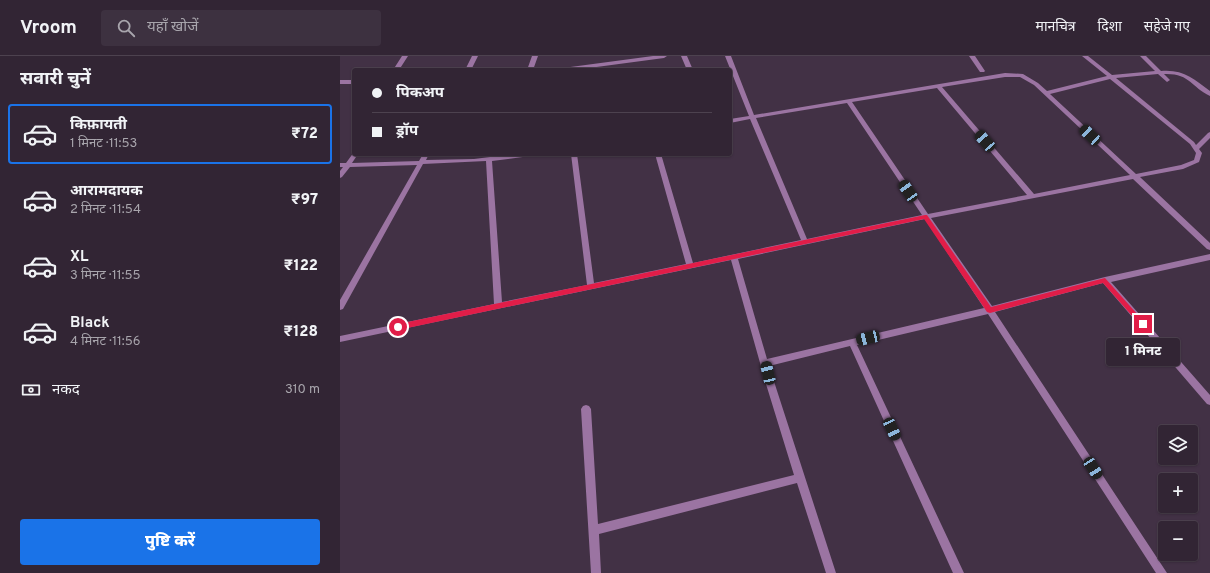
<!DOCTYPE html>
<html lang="hi">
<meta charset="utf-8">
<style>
:root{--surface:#322534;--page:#3d3140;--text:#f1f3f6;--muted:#a8a5ac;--line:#4d424f;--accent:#1a73e8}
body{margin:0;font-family:Overpass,"Noto Sans Devanagari",sans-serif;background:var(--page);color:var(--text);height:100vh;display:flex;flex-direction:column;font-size:15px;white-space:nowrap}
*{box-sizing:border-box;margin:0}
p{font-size:13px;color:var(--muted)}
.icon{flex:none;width:22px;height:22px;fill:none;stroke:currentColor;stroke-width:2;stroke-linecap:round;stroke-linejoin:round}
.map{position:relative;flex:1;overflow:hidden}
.sheet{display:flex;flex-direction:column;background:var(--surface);width:340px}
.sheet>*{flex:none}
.hud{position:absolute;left:12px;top:12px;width:380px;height:88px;border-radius:4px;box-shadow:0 1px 3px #0004,0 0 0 1px var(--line);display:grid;align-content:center;height:88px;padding:0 20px;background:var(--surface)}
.buttons{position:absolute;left:818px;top:369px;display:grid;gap:8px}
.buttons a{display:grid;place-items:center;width:40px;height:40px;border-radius:4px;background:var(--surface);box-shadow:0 1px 3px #0004,0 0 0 1px var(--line);font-size:20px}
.end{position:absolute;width:18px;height:18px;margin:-9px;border:5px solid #e11d48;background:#fff;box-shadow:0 0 0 2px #fff}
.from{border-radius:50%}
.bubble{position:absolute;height:28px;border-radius:4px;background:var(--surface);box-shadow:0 1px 3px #0004,0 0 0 1px var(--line);font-size:13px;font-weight:800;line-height:28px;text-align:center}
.car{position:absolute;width:12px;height:24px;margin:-12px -6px;border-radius:5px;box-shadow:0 0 3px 1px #0007;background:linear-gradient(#222 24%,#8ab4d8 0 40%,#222 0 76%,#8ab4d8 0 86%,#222 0)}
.hud b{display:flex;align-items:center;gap:14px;height:38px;font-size:15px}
.hud b+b{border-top:1px solid var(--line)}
.hud i{width:10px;height:10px;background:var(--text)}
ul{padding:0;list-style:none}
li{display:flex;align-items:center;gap:12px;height:60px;margin:0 8px 6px;padding:0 12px;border:2px solid transparent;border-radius:4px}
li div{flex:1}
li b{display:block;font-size:15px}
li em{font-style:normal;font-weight:800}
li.active{border-color:var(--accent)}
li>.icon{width:36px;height:36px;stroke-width:1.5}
h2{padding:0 20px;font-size:18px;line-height:48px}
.pay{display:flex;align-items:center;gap:10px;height:44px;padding:0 20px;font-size:15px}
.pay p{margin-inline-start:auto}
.cta{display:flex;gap:8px;margin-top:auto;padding:8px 20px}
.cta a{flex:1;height:46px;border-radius:4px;background:var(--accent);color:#fff;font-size:16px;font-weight:800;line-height:46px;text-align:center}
header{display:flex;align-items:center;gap:24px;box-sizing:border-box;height:56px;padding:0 20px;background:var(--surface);border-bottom:1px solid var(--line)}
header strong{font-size:19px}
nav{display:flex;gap:22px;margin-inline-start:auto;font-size:14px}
.search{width:280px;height:36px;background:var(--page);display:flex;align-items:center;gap:10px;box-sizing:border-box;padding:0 14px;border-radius:4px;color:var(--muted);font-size:15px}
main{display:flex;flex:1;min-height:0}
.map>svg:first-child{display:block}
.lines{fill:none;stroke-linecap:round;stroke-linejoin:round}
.minor{fill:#9b74a2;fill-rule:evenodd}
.route{fill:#e11d48}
</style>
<header>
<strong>Vroom</strong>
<div class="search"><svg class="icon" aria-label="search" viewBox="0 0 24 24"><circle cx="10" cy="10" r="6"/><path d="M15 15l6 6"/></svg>यहाँ खोजें</div>
<nav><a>मानचित्र</a><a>दिशा</a><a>सहेजे गए</a></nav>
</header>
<main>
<section class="sheet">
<h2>सवारी चुनें</h2>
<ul>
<li class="active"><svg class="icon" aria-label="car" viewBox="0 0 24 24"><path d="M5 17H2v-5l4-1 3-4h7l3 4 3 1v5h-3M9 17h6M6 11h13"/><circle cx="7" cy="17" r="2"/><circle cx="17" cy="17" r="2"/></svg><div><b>किफ़ायती</b><p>1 मिनट · 11:53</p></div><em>₹72</em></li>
<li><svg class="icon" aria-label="car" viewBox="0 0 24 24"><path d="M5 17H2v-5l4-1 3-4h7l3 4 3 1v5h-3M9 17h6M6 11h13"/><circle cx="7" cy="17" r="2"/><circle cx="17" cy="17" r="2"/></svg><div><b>आरामदायक</b><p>2 मिनट · 11:54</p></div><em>₹97</em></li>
<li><svg class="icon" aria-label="car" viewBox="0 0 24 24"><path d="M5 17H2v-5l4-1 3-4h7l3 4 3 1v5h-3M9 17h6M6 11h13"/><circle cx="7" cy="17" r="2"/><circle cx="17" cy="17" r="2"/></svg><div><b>XL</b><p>3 मिनट · 11:55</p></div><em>₹122</em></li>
<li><svg class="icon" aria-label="car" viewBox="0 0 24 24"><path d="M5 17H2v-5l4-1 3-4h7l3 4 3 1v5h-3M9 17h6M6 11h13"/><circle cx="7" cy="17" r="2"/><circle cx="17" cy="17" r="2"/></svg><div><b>Black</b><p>4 मिनट · 11:56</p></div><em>₹128</em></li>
</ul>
<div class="pay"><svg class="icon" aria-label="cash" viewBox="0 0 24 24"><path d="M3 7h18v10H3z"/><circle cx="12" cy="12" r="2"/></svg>नकद<p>310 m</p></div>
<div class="cta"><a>पुष्टि करें</a></div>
</section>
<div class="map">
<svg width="870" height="517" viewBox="0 0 870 517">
<rect width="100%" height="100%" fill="#423145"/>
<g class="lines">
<path class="minor" d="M62,0H68L59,14H53Z
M132,0H138L131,14H125Z
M192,0H198L193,14H187Z
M313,0H327L324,2L234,14H220L223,12Z
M341,0H347L353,14H347Z
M385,0H391L414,59L665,17L683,18L698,27L707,35L767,20L742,0H748L772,19L815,15L800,0H806L821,15C843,13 854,23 870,35V40C851,31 850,17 824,18L830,24L827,26L818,18L776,22L854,86L856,89L868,77L870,76V82L859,93L862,97L859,106L843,113L800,121L870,187V194L867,193L793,123L591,162L652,250L765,221L870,198V204L771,226L870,339V349L867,348L763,227L655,256L827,517H816L648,258L517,289L624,517H613L510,290L429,310L496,517H486L457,427L259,478L261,517H251L241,353L243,350L246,349L249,350L251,353L258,468L454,419L426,328L391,204L0,286V280L154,248L146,105L83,108L3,253L0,254V244L77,109L10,111L2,121L0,122V115L3,111H0V107H6L14,96V98H18L12,107L79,105L83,98H89L86,104L134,103L175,98H193L190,100L152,105L162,246L247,229L231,98H237L254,227L346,208L315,98H321L353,207L461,184L410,63L390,67V63L409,60ZM665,21H680L694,29L790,119L694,138L602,31ZM770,23L850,88L856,97L854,104L841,109L796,118L710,38ZM597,32L687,139L588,158L512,46ZM507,47L582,159L467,183L416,62ZM585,163L644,252L427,303L398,203Z
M629,0H635L645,15L644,16H640Z
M0,24H14V28H0Z"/>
</g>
<path class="route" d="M585,159H587L651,251L765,222L806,268L803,271L801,270L763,227L650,257L647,256L584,163L58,274L54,271L58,268Z"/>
</svg>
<div class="buttons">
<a><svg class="icon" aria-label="layers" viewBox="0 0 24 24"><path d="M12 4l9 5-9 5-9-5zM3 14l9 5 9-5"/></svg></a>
<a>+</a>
<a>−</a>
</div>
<i class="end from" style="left:58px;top:271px"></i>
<i class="end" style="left:803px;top:268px"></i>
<div class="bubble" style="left:766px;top:282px;width:74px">1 मिनट</div>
<i class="car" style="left:750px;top:79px;rotate:313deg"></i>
<i class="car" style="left:645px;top:85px;rotate:319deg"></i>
<i class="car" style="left:568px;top:135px;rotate:326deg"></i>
<i class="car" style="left:528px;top:282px;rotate:257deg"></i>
<i class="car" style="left:428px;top:317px;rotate:347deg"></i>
<i class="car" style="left:552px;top:373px;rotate:155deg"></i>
<i class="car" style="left:753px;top:412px;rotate:147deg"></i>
<div class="hud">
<b><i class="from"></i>पिकअप</b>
<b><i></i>ड्रॉप</b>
</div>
</div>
</main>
